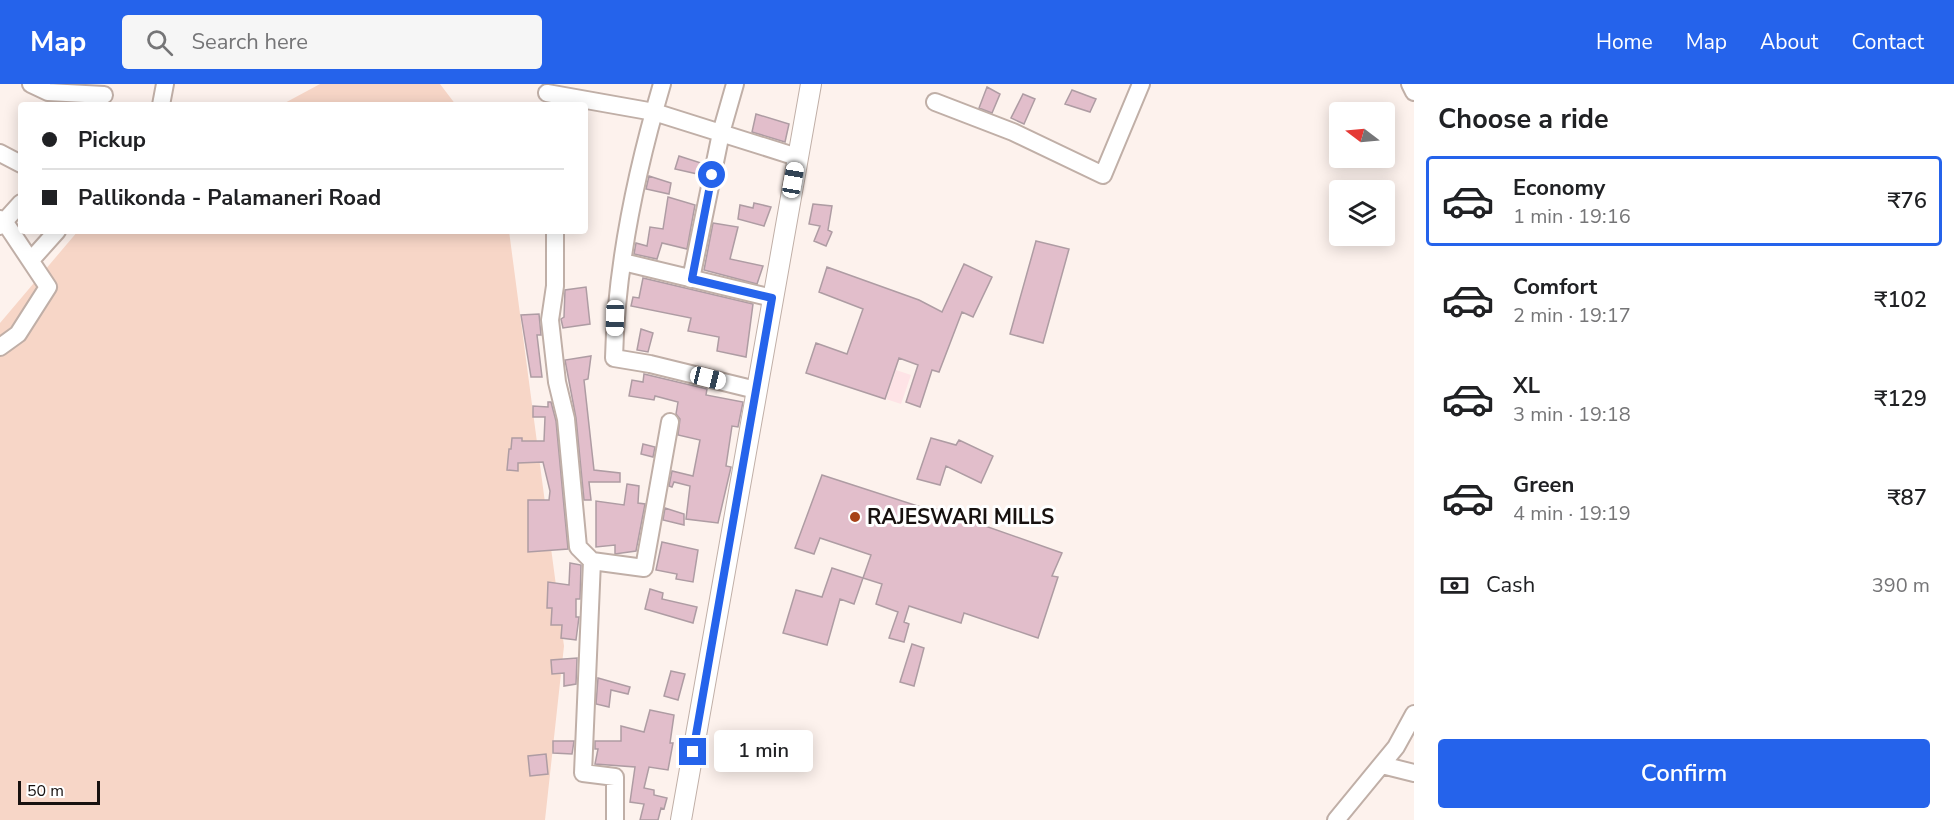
<!DOCTYPE html>
<meta charset="utf-8">
<style>
:root{--surface:#fff;--page:#f6f6f6;--text:#202124;--muted:#757577;--line:#e0e0e0;--accent:#2563eb}
body{margin:0;font-family:"Nunito Sans",sans-serif;background:var(--page);color:var(--text);height:100vh;display:flex;flex-direction:column;font-size:22px;white-space:nowrap}
*{box-sizing:border-box;margin:0}
p{font-size:20px;color:var(--muted)}
.icon{flex:none;width:33px;height:33px;fill:none;stroke:currentColor;stroke-width:2;stroke-linecap:round;stroke-linejoin:round}
.map{position:relative;flex:1;overflow:hidden}
.side{display:flex;flex-direction:column;background:var(--surface);width:540px}
.side>*{flex:none}
.banner{position:absolute;left:18px;top:18px;width:570px;height:132px;border-radius:6px;box-shadow:0 3px 15px #0003;display:grid;align-content:center;height:132px;padding:0 24px;background:var(--surface)}
.needle{width:39px;rotate:286deg}
.controls{position:absolute;left:1329px;top:18px;display:grid;gap:12px}
.controls a{display:grid;place-items:center;width:66px;height:66px;border-radius:6px;background:var(--surface);box-shadow:0 3px 15px #0003;font-size:30px}
.scale{position:absolute;left:18px;bottom:15px;width:82px;box-sizing:border-box;padding-left:6px;border:3px solid #17110f;border-top:0;font-size:16px;line-height:21px;white-space:nowrap;color:#17110f;-webkit-text-stroke:4px #fff;paint-order:stroke}
.end{position:absolute;width:27px;height:27px;margin:-14px;border:8px solid #2563eb;background:#fff;box-shadow:0 0 0 3px #fff}
.from{border-radius:50%}
.bubble{position:absolute;height:42px;border-radius:6px;background:var(--surface);box-shadow:0 3px 15px #0003;font-size:20px;font-weight:600;line-height:42px;text-align:center}
.car{position:absolute;width:18px;height:36px;margin:-18px -9px;border-radius:8px;box-shadow:0 0 4px 2px #0007;background:linear-gradient(#fff 24%,#345 0 40%,#fff 0 76%,#345 0 86%,#fff 0)}
.banner b{display:flex;align-items:center;gap:21px;height:57px;font-size:22px}
.banner b+b{border-top:2px solid var(--line)}
.banner i{width:15px;height:15px;background:var(--text)}
ul{padding:0;list-style:none}
li{display:flex;align-items:center;gap:18px;height:90px;margin:0 12px 9px;padding:0 12px;border:3px solid transparent;border-radius:6px}
li div{flex:1}
li b{display:block;font-size:22px}
li em{font-style:normal;font-weight:600}
li.on{border-color:var(--accent)}
li>.icon{width:54px;height:54px;stroke-width:1.5}
h2{padding:0 24px;font-size:27px;line-height:72px}
.pay{display:flex;align-items:center;gap:15px;height:66px;padding:0 24px;font-size:22px}
.pay p{margin-inline-start:auto}
.primary-button{display:flex;gap:12px;margin-top:auto;padding:12px 24px}
.primary-button a{flex:1;height:69px;border-radius:6px;background:var(--accent);color:#fff;font-size:24px;font-weight:600;line-height:69px;text-align:center}
header{display:flex;align-items:center;gap:36px;box-sizing:border-box;height:84px;padding:0 30px;background:var(--accent);color:#fff}
header strong{font-size:28px}
nav{display:flex;gap:33px;margin-inline-start:auto;font-size:21px}
.search{width:420px;height:54px;background:var(--page);display:flex;align-items:center;gap:15px;box-sizing:border-box;padding:0 21px;border-radius:6px;color:var(--muted);font-size:22px}
main{display:flex;flex:1;min-height:0}
.map>svg:first-child{display:block}
.industrial{fill:#fee3e6}
.green{fill:#f7d6c7}
.building{fill:#e2becb;stroke:#ae9ca3;stroke-width:1.5}
.lines{fill:none;stroke-linecap:round;stroke-linejoin:round}
.minor-casing{stroke:#c0afa7;stroke-width:20}
.major-casing{stroke:#c0afa7;stroke-width:22}
.minor{stroke:#fff;stroke-width:16}
.major{stroke:#fff;stroke-width:20}
.route{stroke:#2563eb;stroke-width:8}
.poi-dot{fill:#a74218;stroke:#fff;stroke-width:2}
.labels{text-anchor:middle;stroke-width:6;stroke-linejoin:round;paint-order:stroke}
.poi-label{font-size:21px;font-weight:bold;fill:#17110f;stroke:#fff;text-anchor:start}
</style>
<header>
<strong>Map</strong>
<div class="search"><svg class="icon" aria-label="search" viewBox="0 0 24 24"><circle cx="10" cy="10" r="6"/><path d="M15 15l6 6"/></svg>Search here</div>
<nav><a>Home</a><a>Map</a><a>About</a><a>Contact</a></nav>
</header>
<main>
<div class="map">
<svg width="1414" height="736" viewBox="0 0 1414 736">
<rect width="100%" height="100%" fill="#fdf2ed"/>
<path class="industrial" d="M896,286L911,291L901,320L886,315Z"/>
<path class="green" d="M320,0H440L456,21H281Z
M78,147H509L564,562L545,736H0V239Z"/>
<path class="building" d="M987,3L1000,10L992,29L979,24Z
M1072,6L1096,15L1090,28L1065,20Z
M1023,10L1035,15L1024,40L1011,34Z
M756,30L789,40L785,58L752,48Z
M679,72L704,80L702,91L675,85Z
M649,92L671,99L669,110L646,105Z
M668,113L695,121L687,165L662,159L657,175L634,170L636,159L647,162L650,143L663,145Z
M754,119L771,123L764,142L738,135L740,121L753,124Z
M813,120L832,122L828,146L832,148L826,162L814,157L820,142L809,140Z
M713,139L738,143L730,175L763,182L757,200L704,186Z
M1036,157L1069,165L1043,259L1010,250Z
M964,180L992,193L973,233L962,228L939,288L932,286L920,323L906,318L918,281L899,274L885,315L806,289L816,259L847,270L863,225L819,208L827,183L919,216L942,228Z
M643,194L753,220L746,273L717,267L719,253L688,247L691,234L631,222L633,213L639,214Z
M586,203L590,240L563,244L561,235L564,233L565,206Z
M539,230L541,251H537L542,293H531L521,231Z
M641,245L653,249L648,268L637,266Z
M591,272L588,295L584,296L594,386L620,389V398H589L591,416H584L576,334L565,276Z
M644,290L707,305L706,311L743,318L738,343L732,342L726,382L731,383L718,439L686,435L690,402L674,398L672,403L669,402L672,387L693,392L700,356L678,351L680,335L676,330L678,318L655,312L654,316L629,312L632,296L643,298Z
M548,318H551L556,337L568,465L528,468V416H549L550,407L543,378L518,379V387L507,386L509,365H511L512,354H522V357H544L545,333H533V322L548,323Z
M931,354L956,361L959,356L993,372L981,399L946,382L940,401L917,395Z
M643,360L655,363L653,373L641,370Z
M822,391L933,427L934,424L1062,469L1052,492L1058,493L1038,554L964,529L961,539L909,522L904,538L909,540L904,558L889,554L898,528L876,520L882,500L863,494L871,471L820,454L814,470L795,464Z
M627,400L639,402L638,419L645,420L636,467L615,470V461L596,463V417L624,421Z
M665,424L684,430V441L663,436Z
M662,458L698,466L693,498L676,495L677,490L656,486Z
M570,479L581,481L580,515H576V533H579L576,556L561,554L562,541H551L552,524H547L548,498L569,501Z
M832,484L863,494L854,520L840,515L827,561L783,549L796,506L822,513Z
M650,505L663,509L662,515L697,523L693,539L645,525Z
M912,560L924,564L914,602L900,598Z
M577,574L576,600L564,602V589L552,590L551,576Z
M671,587L685,590L678,616L664,612Z
M598,594L630,603L628,610L611,606L609,623L596,620Z
M650,626L674,631L670,659H673L668,686L649,683L644,704L654,706V711L667,714L664,725L661,724L658,736H640L644,720L630,718L635,683L595,680L598,665H595V657H621V642L644,648Z
M553,657H574L572,670L553,669Z
M546,670L548,690L530,692L528,672Z"/>
<g class="lines">
<defs>
<path id="minor" d="M31,0L48,8L104,11
M662,0C636,88 616,182 614,274L650,280L756,306
M1410,0L1414,8
M547,9L654,28L797,73
M935,18L1013,48L1103,91L1141,0
M161,21L165,0
M0,69L21,80
M0,135L4,137L48,203L18,250L0,263
M0,142L21,119
M555,147V202L550,236L557,298L566,335L578,463L592,477L583,689L615,693V736
M31,176L57,147
M623,178L772,214
M691,195L721,49L735,0
M592,477L644,484L670,338
M1382,681L1414,689
M1336,736L1396,663L1414,630"/>
<path id="major" d="M681,736L811,0"/>
</defs>
<use href="#minor" class="minor-casing"/>
<use href="#major" class="major-casing"/>
<use href="#minor" class="minor"/>
<use href="#major" class="major"/>
</g>
<g class="lines">
<path class="route" d="M693,668L772,214L692,195L712,91"/>
</g>
<circle class="poi-dot" cx="855" cy="433" r="6"/>
<g class="labels">
<g class="poi-label">
<text x="867" y="440">RAJESWARI MILLS</text>
</g>
</g>
</svg>
<div class="controls">
<a><svg class="needle" viewBox="-14 -14 28 28"><path d="M0-13l5 13h-10z" fill="#e53935"/><path d="M0 13l5-13h-10z" fill="#757577"/></svg></a>
<a><svg class="icon" aria-label="layers" viewBox="0 0 24 24"><path d="M12 4l9 5-9 5-9-5zM3 14l9 5 9-5"/></svg></a>
</div>
<div class="scale">50 m</div>
<i class="end from" style="left:712px;top:91px"></i>
<i class="end" style="left:693px;top:668px"></i>
<div class="bubble" style="left:714px;top:646px;width:99px">1 min</div>
<i class="car" style="left:793px;top:96px;rotate:10deg"></i>
<i class="car" style="left:615px;top:234px;rotate:181deg"></i>
<i class="car" style="left:708px;top:294px;rotate:104deg"></i>
<div class="banner">
<b><i class="from"></i>Pickup</b>
<b><i></i>Pallikonda - Palamaneri Road</b>
</div>
</div>
<section class="side">
<h2>Choose a ride</h2>
<ul>
<li class="on"><svg class="icon" aria-label="car" viewBox="0 0 24 24"><path d="M5 17H2v-5l4-1 3-4h7l3 4 3 1v5h-3M9 17h6M6 11h13"/><circle cx="7" cy="17" r="2"/><circle cx="17" cy="17" r="2"/></svg><div><b>Economy</b><p>1 min · 19:16</p></div><em>₹76</em></li>
<li><svg class="icon" aria-label="car" viewBox="0 0 24 24"><path d="M5 17H2v-5l4-1 3-4h7l3 4 3 1v5h-3M9 17h6M6 11h13"/><circle cx="7" cy="17" r="2"/><circle cx="17" cy="17" r="2"/></svg><div><b>Comfort</b><p>2 min · 19:17</p></div><em>₹102</em></li>
<li><svg class="icon" aria-label="car" viewBox="0 0 24 24"><path d="M5 17H2v-5l4-1 3-4h7l3 4 3 1v5h-3M9 17h6M6 11h13"/><circle cx="7" cy="17" r="2"/><circle cx="17" cy="17" r="2"/></svg><div><b>XL</b><p>3 min · 19:18</p></div><em>₹129</em></li>
<li><svg class="icon" aria-label="car" viewBox="0 0 24 24"><path d="M5 17H2v-5l4-1 3-4h7l3 4 3 1v5h-3M9 17h6M6 11h13"/><circle cx="7" cy="17" r="2"/><circle cx="17" cy="17" r="2"/></svg><div><b>Green</b><p>4 min · 19:19</p></div><em>₹87</em></li>
</ul>
<div class="pay"><svg class="icon" aria-label="cash" viewBox="0 0 24 24"><path d="M3 7h18v10H3z"/><circle cx="12" cy="12" r="2"/></svg>Cash<p>390 m</p></div>
<div class="primary-button"><a>Confirm</a></div>
</section>
</main>
